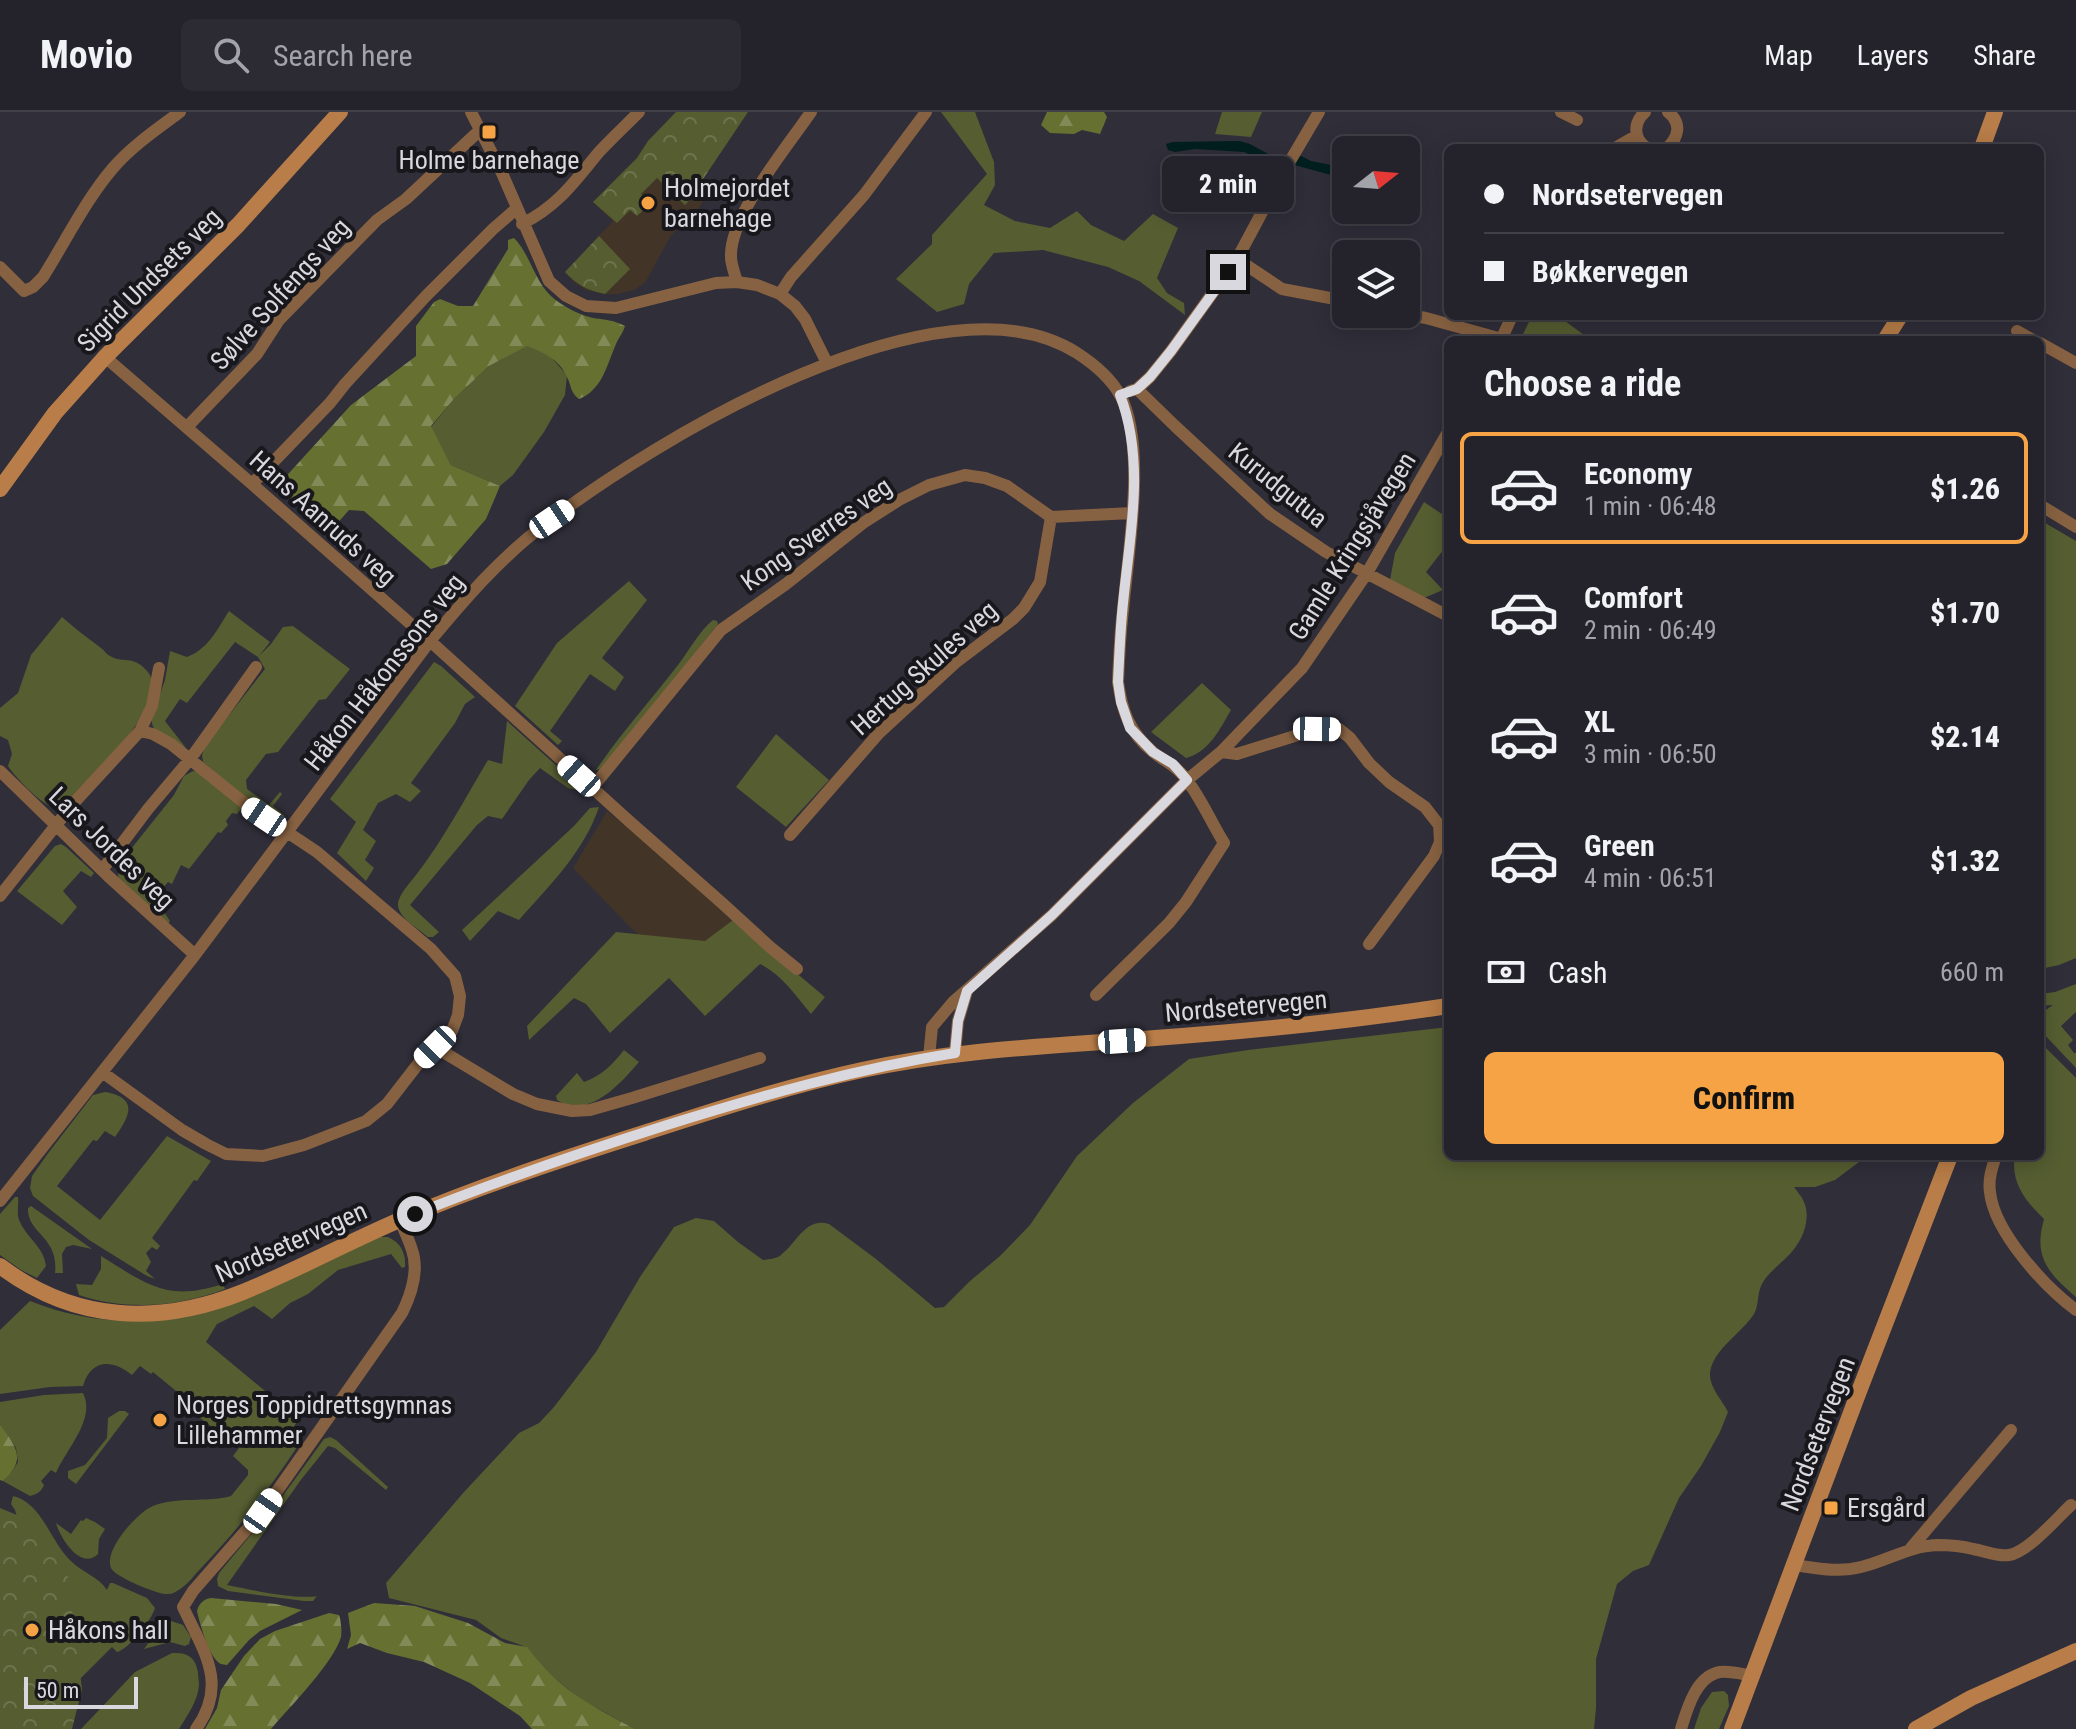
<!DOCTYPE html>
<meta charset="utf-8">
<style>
:root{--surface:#24222b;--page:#2c2a33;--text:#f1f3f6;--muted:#a3a4a9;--line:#413f47;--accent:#f5a345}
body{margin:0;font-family:"Roboto Condensed",sans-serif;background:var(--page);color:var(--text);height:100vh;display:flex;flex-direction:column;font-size:30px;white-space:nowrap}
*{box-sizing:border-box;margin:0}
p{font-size:26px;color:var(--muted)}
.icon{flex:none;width:44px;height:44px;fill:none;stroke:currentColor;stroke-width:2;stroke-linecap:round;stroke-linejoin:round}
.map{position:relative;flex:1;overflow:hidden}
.details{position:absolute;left:1444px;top:224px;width:600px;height:824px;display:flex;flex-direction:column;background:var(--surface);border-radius:12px;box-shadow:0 4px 20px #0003,0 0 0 2px var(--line)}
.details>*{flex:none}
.top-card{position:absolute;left:1444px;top:32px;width:600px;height:176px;border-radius:12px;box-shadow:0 4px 20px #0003,0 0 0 2px var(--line);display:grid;align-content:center;height:176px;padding:0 40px;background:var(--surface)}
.needle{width:52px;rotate:73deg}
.controls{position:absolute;left:1332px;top:24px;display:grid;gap:16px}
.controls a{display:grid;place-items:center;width:88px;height:88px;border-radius:12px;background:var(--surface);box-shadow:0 4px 20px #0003,0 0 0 2px var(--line);font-size:40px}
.scale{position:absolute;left:24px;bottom:20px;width:114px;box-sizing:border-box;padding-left:8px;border:4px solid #d9d8df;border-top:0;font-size:22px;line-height:28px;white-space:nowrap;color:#d9d8df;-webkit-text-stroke:6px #18171c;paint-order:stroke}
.end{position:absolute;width:36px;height:36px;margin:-18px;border:10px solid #d9d8df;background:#111;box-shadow:0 0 0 4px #111}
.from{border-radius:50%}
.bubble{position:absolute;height:56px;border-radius:12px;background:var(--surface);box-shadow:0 4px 20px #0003,0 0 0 2px var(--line);font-size:26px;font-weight:800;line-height:56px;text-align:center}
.car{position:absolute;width:24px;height:48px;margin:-24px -12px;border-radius:10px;box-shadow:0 0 6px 2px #0007;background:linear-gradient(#fff 24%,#345 0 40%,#fff 0 76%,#345 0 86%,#fff 0)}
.top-card b{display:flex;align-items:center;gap:28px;height:76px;font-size:30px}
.top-card b+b{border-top:2px solid var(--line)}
.top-card i{width:20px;height:20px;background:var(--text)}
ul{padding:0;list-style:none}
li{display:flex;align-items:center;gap:24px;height:112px;margin:0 16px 12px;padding:0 24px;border:4px solid transparent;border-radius:12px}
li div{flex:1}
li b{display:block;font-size:30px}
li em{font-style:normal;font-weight:800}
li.active{border-color:var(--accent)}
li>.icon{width:72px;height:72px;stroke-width:1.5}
h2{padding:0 40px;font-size:36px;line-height:96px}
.pay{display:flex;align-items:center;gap:20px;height:88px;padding:0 40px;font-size:30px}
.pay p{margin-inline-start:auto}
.primary-button{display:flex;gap:16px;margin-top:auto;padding:16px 40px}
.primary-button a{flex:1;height:92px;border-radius:12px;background:var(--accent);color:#111;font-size:32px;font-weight:800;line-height:92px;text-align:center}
header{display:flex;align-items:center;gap:48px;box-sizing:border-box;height:112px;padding:0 40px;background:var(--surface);border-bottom:2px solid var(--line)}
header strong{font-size:38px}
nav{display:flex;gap:44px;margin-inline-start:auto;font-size:28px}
.search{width:560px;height:72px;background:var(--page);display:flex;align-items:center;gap:20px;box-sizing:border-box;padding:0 28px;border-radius:12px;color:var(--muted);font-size:30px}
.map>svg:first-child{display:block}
.education{fill:#423427}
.green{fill:#555d31}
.forest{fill:url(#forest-firs)}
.park{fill:url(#park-crowns)}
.water{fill:#021f1f}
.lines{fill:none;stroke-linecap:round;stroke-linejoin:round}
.street{stroke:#876242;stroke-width:12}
.secondary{stroke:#b87d48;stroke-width:16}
.route{stroke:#d9d8df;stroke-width:10}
.poi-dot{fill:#f5a345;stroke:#18171c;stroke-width:3}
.labels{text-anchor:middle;stroke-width:8;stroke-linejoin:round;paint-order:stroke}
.poi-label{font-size:26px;fill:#d9d8df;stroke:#18171c;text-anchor:start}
.street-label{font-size:26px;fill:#d9d8df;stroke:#18171c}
</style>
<header>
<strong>Movio</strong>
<div class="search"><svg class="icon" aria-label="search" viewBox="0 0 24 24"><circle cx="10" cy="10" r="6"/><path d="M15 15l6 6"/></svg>Search here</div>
<nav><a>Map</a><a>Layers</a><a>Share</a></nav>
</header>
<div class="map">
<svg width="2076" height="1617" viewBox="0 0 2076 1617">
<defs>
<pattern id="forest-firs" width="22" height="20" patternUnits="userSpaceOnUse" patternTransform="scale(2)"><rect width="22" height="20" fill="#667031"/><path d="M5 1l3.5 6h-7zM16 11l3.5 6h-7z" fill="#828a58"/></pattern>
<pattern id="park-crowns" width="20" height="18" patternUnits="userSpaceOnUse" patternTransform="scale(2)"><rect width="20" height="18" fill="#555d31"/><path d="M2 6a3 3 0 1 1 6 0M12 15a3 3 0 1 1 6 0" fill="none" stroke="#6d744e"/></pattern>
</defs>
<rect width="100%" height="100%" fill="#302e39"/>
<path class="education" d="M676,0H748L703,67L704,87L693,108H685L670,125L645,171L634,178L618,182H605L586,178L574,170L565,160L613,109L593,90L637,46L648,29Z
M607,699L644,729L761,831L710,889L628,813L573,756Z"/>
<path class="green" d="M941,0H975L994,50L995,73L984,93L1015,109L1050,116L1077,99L1091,113L1124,129L1153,102L1178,116L1157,166L1167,181L1184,191L1185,203L1139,169L1108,155L1043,138L994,141L969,172L964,192L937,200L896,167L932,132V123L987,62Z
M1222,0H1262L1251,25L1215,22Z
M1532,204H1558L1591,228H1520Z
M527,233L549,243L567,263L565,283L544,320L513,363L500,374L451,353L431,315L454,287L489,254Z
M1424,390L1448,406V432L1426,460L1443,478L1424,486L1390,468L1395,441Z
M2040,408L2076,429V846L2059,853L2040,857Z
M629,469L647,488L602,546L624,565L615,579L590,562L550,619L562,629L558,633L515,594L557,531Z
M229,499L270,530L259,544L271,532L283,515L293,514L350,557L326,587L319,588L278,640L266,642L246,668L247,677L269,693L280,680L282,682L273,694L285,704L279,707C255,698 224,667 203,650L202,643L205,634L265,557L258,545L235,530L187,591L180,587L165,609L186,636L159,620L153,615L151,607L165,568L170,539L187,545C208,537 217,518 229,499Z
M62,505C74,516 88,526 101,536C104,538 106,542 110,544C123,552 133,542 148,560C173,591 85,672 64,694C59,695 57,696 51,694C40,691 14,664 8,654L12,642L8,628L0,624V596L18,581L31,543Z
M713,508L717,509L718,512L602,657L596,658C621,621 651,588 678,553C689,539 699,519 713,508Z
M434,550L441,554L475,585L465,592L455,611L411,671L421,679L410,690L396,682L378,691L363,718L376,729L365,748L374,756L366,769L337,741L356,710L330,687Z
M1202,571L1231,598C1220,617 1209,640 1186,646L1151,620Z
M507,609L579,674L577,678L568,676L540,656L529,668L502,707L488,704L477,713L410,793L439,820L433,825H428C419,817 400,807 398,794C397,784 410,771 416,763C444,727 465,686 488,648L502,652Z
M776,622L829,668L786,715L736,675Z
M193,659L199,660L242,696L237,702L232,701L226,709L228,713L221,721L218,720L189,757L181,753L172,772L168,770L156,784L158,791L170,809L168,812L119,768L118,763L123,747L174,683L184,664Z
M599,695C584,740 549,774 519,808L498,799L470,829L462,818L574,714L590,696Z
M61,732L66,735L94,761L91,765L81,759L63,779L77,795L62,813L17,779L55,734Z
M733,808L825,885L811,902C796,884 781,862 760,852L705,904L669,866L610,921L586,892L574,886L529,928L527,914L616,820L705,829Z
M2076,872V900L2061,914L2073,928L2068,933L2074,941H2076V956L2040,918V902L2053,893L2040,894V882L2055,880Z
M1448,915V1044H1867L1835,1068L1815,1075H1794C1797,1079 1802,1085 1804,1090C1812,1109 1801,1132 1787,1145C1778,1154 1768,1161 1762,1172C1757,1181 1759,1194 1754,1202C1742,1221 1713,1237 1710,1261C1709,1275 1722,1288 1728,1300L1720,1320L1701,1354L1679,1386L1649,1453L1633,1459L1617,1472L1596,1547V1596L1594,1617H635L582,1588L542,1556L526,1535L501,1526L476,1508L389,1486L386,1471L464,1380L519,1321L539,1311L554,1295L596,1240L640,1165L674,1115L696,1106L714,1109L738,1130L763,1148C770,1147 777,1147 782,1142C798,1129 806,1105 829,1112L876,1147L935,1196L944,1195L970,1169L1000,1144L1030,1113L1077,1044L1133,991L1189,947L1248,938Z
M2040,930L2076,966V1185C2048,1161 2033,1145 2044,1107C2026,1090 2010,1070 2015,1044H2040Z
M624,938L639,950C620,972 589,1008 557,988L556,984L577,961L584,970C601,964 612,953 624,938Z
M105,980C140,986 129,1005 115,1025L105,1019L97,1029L93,1028L57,1074L100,1108L167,1024L211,1049L197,1069L194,1068L152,1126L160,1134L157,1138L152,1135L146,1141L151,1150L146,1159L155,1167L147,1164L89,1128L33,1084L30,1076L32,1064L49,1040L93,983Z
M15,1085H18C19,1093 16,1102 20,1110C27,1126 44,1135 46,1154L37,1166L21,1158L0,1143V1102Z
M31,1094L92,1137L73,1133L66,1135L62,1142L63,1161H55C59,1124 27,1122 28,1096Z
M380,1125H388C401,1131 406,1141 405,1155L402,1156L391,1142L338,1158L308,1182L290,1191L272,1207L254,1194L217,1212L206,1230L299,1307C291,1318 290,1322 297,1335C269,1378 238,1417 203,1454C195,1462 187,1474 177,1479C173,1482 169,1482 165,1482C155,1481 115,1465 111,1456C103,1438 138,1400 153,1394C178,1384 206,1391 231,1384L248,1363V1358L233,1344L239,1336L195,1302L198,1297L153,1260L151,1262L140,1254L132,1263C112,1247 91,1247 83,1274L50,1275L0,1282V1218L30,1189C93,1214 152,1214 218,1197Z
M101,1144C148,1173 167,1190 223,1172L225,1177C179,1195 126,1199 79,1183L76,1172L92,1173L101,1157Z
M83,1281C96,1307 67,1336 56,1361L51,1358L41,1369L44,1373C41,1380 37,1382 30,1384L3,1369L13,1358L18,1350L16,1336L0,1312V1290L44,1283Z
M119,1299H125L129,1302L76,1372L68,1366V1359L85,1353L107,1326L108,1306Z
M330,1325L336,1328L388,1375L386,1378L335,1336L328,1334L300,1369L227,1473C246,1477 298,1488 317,1484L313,1489H304L228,1479L218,1474L217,1467L219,1461L279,1389L324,1327Z
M13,1384C43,1391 51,1432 72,1450C83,1461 98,1464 107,1478L110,1471H113L147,1486L155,1496C151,1509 129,1537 117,1540L112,1535L69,1578L15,1398L11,1392Z
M86,1406L95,1410L105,1417L99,1427L98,1442C81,1459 60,1426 56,1411L71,1422L81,1408L83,1409Z
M171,1509L183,1513L191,1525L189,1532L185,1534L170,1530L144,1537C152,1526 159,1515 171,1509Z
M172,1541C188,1540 195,1545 198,1560C198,1565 199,1569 199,1573C198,1589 187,1604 179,1617H81L135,1560Z
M1724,1579L1728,1583L1729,1594L1719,1617H1694L1701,1596L1712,1580Z"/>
<path class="forest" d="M1047,0H1104L1107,5L1100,22L1082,18L1074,22L1050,21L1041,13Z
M514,126C530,142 534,168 551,184C558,191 574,200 583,203C598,209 608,205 625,214C623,221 619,225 616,232C607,253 602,278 579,287C570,280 572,275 567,265C560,248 543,240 527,234L489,254L454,287L431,314L451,353L500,374L486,407L447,452L431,457L364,399L349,398L334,415L328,417L280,379V371L351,293L416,244V214L434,190L440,187L458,194H473L508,137V128Z
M0,1312C15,1334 28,1347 3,1369L0,1368Z
M211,1486L276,1492L302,1498L260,1519L249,1528L227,1553C222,1552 220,1553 216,1548C207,1537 200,1512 197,1499C199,1491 204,1487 211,1486Z
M374,1491L415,1494L468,1511L505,1531L527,1535C558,1577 590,1593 635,1617H532L520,1604L470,1571L424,1550L387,1541L360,1531L347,1537L351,1523L348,1501Z
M329,1501L339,1503L340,1506C341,1512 342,1519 341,1525C334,1550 289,1596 271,1617H205L217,1596L221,1578L244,1544L260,1527L275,1519Z"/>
<path class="park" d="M676,0H748L703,67V73L685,93L657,66L641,82L650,92L637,104L630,98L617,111L593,90L637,46L648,29Z
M599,124L630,157L605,182C587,178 577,173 565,160Z
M0,1396L29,1408L67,1458L82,1577L72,1617H0Z"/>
<path class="water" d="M1239,29L1250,32L1270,43L1301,44L1311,49L1346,56V67L1298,54L1269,51L1244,40L1195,37L1175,40L1168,38L1166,32L1173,30Z"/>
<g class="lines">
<path class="street" d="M471,0L502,61L549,169L566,184L586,194L616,196L716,171L737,170L757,173L780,182L795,194L805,207L827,251
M1561,0L1577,8
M1645,0C1633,11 1633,27 1647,36
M1615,36L1636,24
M1667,36C1679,25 1682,11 1668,0
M522,112C559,93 574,70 599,40C612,26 626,13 639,0
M1237,147L1282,177L1346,189
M0,155L24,179L33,175L43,165C65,130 87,86 113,56C132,34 157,17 180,0
M737,170C735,162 731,153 731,145C729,104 788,34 811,0
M780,182L791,165L864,83L926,0
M1402,202L1426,206L1502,227
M2017,219L2033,228
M1501,228L1512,204
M2040,231L2076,251
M105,245L252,372L430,529L629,709L722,791L770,835L797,857
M1137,277L1175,314L1270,402L1326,440L1448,504
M1130,279L1137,277L1150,265L1171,239L1237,147L1283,61L1319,0
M187,315L257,242L279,208L377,108L406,87L480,18
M252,372L330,291L345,272L426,184L493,117L516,97
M2040,393L2076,415
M1221,640L1237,642L1317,617H1339L1350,626L1369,651L1389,670L1425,695L1439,713L1440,730L1434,744L1369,832
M0,659L108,764L195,843
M592,676L721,518L786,472L863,411L899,388L929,373L965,363L985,366L1007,374L1051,405L1132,401
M790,723L879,621L955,551L1013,507L1024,496L1040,470L1051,405
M102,758L148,697L191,646L256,555
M0,784L72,693L140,619L152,594L159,556
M435,935L513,982L537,992L572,999L590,998L632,986L760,946
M955,941L958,909L967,879
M929,945L932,915L953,890L1052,803L1187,668L1221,640L1302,556L1367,461L1448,320
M102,960L182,1018L206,1032L226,1042L263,1044L304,1033L366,1009L387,992L418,952L452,919L458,903L460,884L455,864L431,837L317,740L248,694L171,632L153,622L140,619
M1996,1044C1992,1056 1988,1067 1990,1080C1994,1120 2045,1175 2076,1198
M0,1089L195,843L430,529C465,487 500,446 544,413C654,328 941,154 1077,241C1094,252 1110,265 1120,283C1147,332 1128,442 1123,498C1120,522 1119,546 1118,570C1122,599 1129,620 1153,640C1165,650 1175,652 1186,667C1201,686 1211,710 1224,731L1186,790L1169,811L1096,883
M1911,1436L2011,1318
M1794,1453C1816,1456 1838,1461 1861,1455C1887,1449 1909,1434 1937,1433C1949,1433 1962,1434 1973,1437C1985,1439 1998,1445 2009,1443C2028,1440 2057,1406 2071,1393
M196,1617C229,1572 203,1538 183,1495L193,1479L263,1399L402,1201C411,1183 419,1158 412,1138C409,1128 404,1118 400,1108
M1681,1617C1687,1597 1696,1564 1720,1560C1730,1559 1742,1562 1753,1564"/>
<path class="secondary" d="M1982,36L1995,0
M1885,228L1900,204
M0,377L55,301L105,245L238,113L340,0
M0,1154C74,1210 158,1214 243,1180C297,1158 348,1130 402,1107C480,1074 562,1047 644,1021C715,998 788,974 862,958C958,937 1056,934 1155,926C1253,919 1351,909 1448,894
M1732,1617L1858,1282L1950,1044
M1916,1617L1971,1586L2076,1539"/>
</g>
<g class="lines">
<path class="route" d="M415,1102C498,1069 582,1040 667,1013C763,983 856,957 955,941L958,909L967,879L1052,803L1187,668L1173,652L1153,640L1130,616L1121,590L1118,570C1119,547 1120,525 1122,502C1128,431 1147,353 1120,283L1137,277L1150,265L1171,239L1228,160"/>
</g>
<g class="poi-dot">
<rect x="481" y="12" width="16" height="16" rx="4"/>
<circle cx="648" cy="91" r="8"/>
<circle cx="160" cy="1308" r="8"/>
<rect x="1823" y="1388" width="16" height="16" rx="4"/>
<circle cx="32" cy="1518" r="8"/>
</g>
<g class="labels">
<g class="poi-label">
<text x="489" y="57" text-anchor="middle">Holme barnehage</text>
<text x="664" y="85">Holmejordet<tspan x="664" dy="30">barnehage</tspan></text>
<text x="176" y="1302">Norges Toppidrettsgymnas<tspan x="176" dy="30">Lillehammer</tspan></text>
<text x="1847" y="1405">Ersgård</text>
<text x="48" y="1527">Håkons hall</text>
</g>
<g class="street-label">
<text transform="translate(149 168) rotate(-45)" y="9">Sigrid Undsets veg</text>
<text transform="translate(280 182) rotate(-48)" y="9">Sølve Solfengs veg</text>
<text transform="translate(1278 373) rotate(39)" y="9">Kurudgutua</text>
<text transform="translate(323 406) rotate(42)" y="9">Hans Aanruds veg</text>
<text transform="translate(816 422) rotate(-35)" y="9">Kong Sverres veg</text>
<text transform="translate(1352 434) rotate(-58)" y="9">Gamle Kringsjåvegen</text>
<text transform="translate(924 556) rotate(-42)" y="9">Hertug Skules veg</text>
<text transform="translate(384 560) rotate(-52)" y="9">Håkon Håkonssons veg</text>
<text transform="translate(112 736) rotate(44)" y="9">Lars Jordes veg</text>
<text transform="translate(1246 894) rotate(-5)" y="9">Nordsetervegen</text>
<text transform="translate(291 1130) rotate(-24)" y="9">Nordsetervegen</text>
<text transform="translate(1818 1322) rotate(-69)" y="9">Nordsetervegen</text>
</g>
</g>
</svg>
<div class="controls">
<a><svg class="needle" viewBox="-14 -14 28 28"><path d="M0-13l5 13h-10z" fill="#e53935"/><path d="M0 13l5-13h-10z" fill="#a3a4a9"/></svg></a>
<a><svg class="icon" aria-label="layers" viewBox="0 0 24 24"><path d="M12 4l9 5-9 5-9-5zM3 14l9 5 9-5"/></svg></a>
</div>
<div class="scale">50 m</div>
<i class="end from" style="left:415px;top:1102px"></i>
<i class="end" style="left:1228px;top:160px"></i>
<div class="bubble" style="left:1162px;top:44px;width:132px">2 min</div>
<i class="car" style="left:552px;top:407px;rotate:56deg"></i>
<i class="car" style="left:1317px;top:617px;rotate:91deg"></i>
<i class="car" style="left:579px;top:664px;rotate:312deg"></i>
<i class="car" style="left:264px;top:705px;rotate:304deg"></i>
<i class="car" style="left:1122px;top:929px;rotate:86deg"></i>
<i class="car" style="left:435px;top:935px;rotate:225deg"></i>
<i class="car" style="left:263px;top:1399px;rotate:35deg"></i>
<div class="top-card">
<b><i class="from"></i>Nordsetervegen</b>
<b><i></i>Bøkkervegen</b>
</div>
<section class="details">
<h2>Choose a ride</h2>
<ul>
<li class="active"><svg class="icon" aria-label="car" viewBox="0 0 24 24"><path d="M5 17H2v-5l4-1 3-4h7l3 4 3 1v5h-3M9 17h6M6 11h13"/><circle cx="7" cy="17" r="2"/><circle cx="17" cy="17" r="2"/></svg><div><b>Economy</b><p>1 min · 06:48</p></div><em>$1.26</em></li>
<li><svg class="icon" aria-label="car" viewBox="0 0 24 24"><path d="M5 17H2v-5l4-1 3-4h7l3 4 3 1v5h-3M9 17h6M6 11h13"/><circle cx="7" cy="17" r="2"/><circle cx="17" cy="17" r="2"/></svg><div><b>Comfort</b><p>2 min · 06:49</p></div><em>$1.70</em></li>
<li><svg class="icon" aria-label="car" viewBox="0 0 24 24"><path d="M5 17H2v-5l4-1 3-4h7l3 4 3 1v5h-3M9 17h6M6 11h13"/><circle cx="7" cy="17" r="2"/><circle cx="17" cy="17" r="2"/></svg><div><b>XL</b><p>3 min · 06:50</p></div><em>$2.14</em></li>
<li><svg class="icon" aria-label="car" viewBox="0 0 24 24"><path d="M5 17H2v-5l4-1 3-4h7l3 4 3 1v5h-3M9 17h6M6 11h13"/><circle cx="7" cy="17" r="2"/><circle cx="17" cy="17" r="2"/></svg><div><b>Green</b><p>4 min · 06:51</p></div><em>$1.32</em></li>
</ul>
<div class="pay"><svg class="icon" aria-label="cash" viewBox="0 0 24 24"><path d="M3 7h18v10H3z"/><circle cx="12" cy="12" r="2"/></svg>Cash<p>660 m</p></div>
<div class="primary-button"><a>Confirm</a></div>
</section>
</div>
